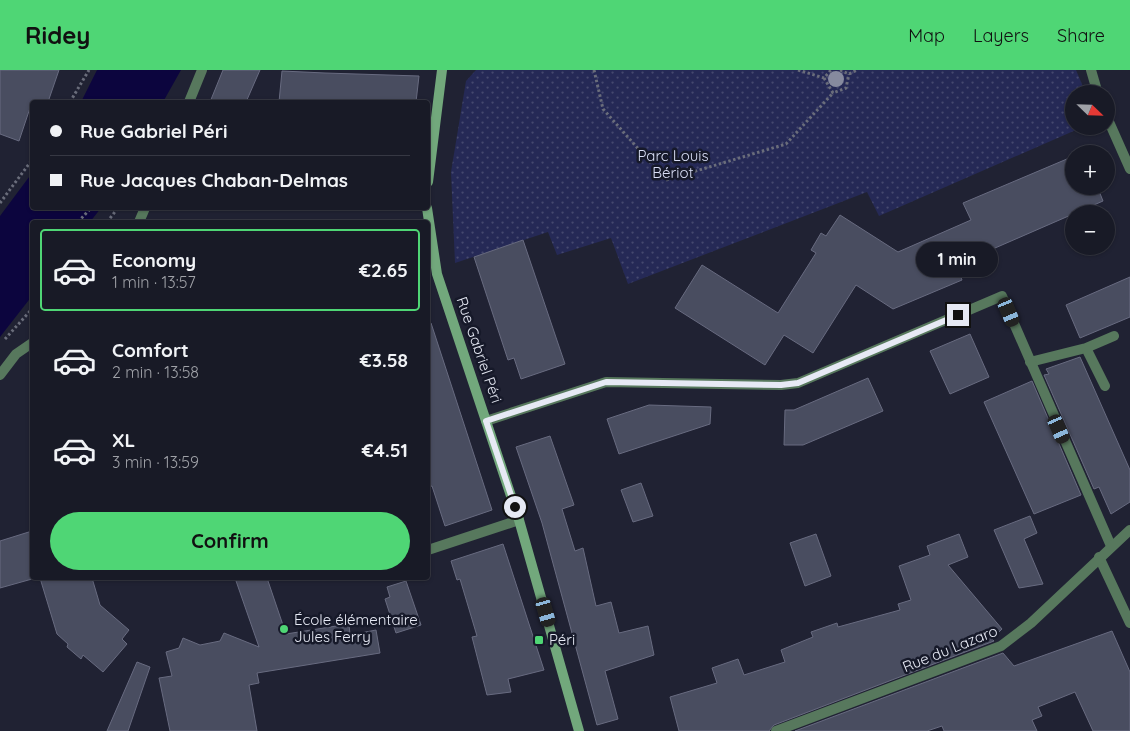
<!DOCTYPE html>
<meta charset="utf-8">
<style>
:root{--surface:#181a26;--page:#21232e;--text:#f1f3f6;--muted:#9fa1a7;--line:#363843;--accent:#4fd675}
body{margin:0;font-family:Quicksand,sans-serif;background:var(--page);color:var(--text);height:100vh;display:flex;flex-direction:column;font-size:19px;white-space:nowrap}
*{box-sizing:border-box;margin:0}
p{font-size:16px;color:var(--muted)}
.icon{flex:none;width:28px;height:28px;fill:none;stroke:currentColor;stroke-width:2;stroke-linecap:round;stroke-linejoin:round}
.map{position:relative;flex:1;overflow:hidden}
.panel{position:absolute;left:30px;top:150px;width:400px;height:360px;display:flex;flex-direction:column;background:var(--surface);border-radius:5px;box-shadow:0 1px 4px #0004,0 0 0 1px var(--line)}
.panel>*{flex:none}
.banner{position:absolute;left:30px;top:30px;width:400px;height:110px;border-radius:5px;box-shadow:0 1px 4px #0004,0 0 0 1px var(--line);display:grid;align-content:center;height:110px;padding:0 20px;background:var(--surface)}
.needle{width:32px;rotate:113deg}
.controls{position:absolute;left:1065px;top:15px;display:grid;gap:10px}
.controls a{display:grid;place-items:center;width:50px;height:50px;border-radius:50%;background:var(--surface);box-shadow:0 1px 4px #0004,0 0 0 1px var(--line);font-size:25px}
.end{position:absolute;width:22px;height:22px;margin:-11px;border:6px solid #e6e9f4;background:#111;box-shadow:0 0 0 2px #111}
.from{border-radius:50%}
.bubble{position:absolute;height:35px;border-radius:18px;background:var(--surface);box-shadow:0 1px 4px #0004,0 0 0 1px var(--line);font-size:16px;font-weight:700;line-height:35px;text-align:center}
.car{position:absolute;width:15px;height:30px;margin:-15px -8px;border-radius:6px;box-shadow:0 0 4px 1px #0007;background:linear-gradient(#222 24%,#8ab4d8 0 40%,#222 0 76%,#8ab4d8 0 86%,#222 0)}
.banner b{display:flex;align-items:center;gap:18px;height:48px;font-size:19px}
.banner b+b{border-top:1px solid var(--line)}
.banner i{width:12px;height:12px;background:var(--text)}
ul{padding:9px 0 0;list-style:none}
li{display:flex;align-items:center;gap:15px;height:82px;margin:0 10px 8px;padding:0 10px;border:2px solid transparent;border-radius:5px}
li div{flex:1}
li b{display:block;font-size:19px}
li em{font-style:normal;font-weight:700}
li.selected{border-color:var(--accent)}
li>.icon{width:45px;height:45px;stroke-width:1.5}
.primary-button{display:flex;gap:10px;margin-top:auto;padding:10px 20px}
.primary-button a{flex:1;height:58px;border-radius:30px;background:var(--accent);color:#111;font-size:20px;font-weight:700;line-height:58px;text-align:center}
header{display:flex;align-items:center;gap:30px;box-sizing:border-box;height:70px;padding:0 25px;background:var(--accent);color:#111}
header strong{font-size:24px}
nav{display:flex;gap:28px;margin-inline-start:auto;font-size:18px}
.map>svg:first-child{display:block}
.park{fill:url(#park-dots)}
.water{fill:#0c053e}
.building{fill:#494d60;stroke:#686b80}
.lines{fill:none;stroke-linecap:round;stroke-linejoin:round}
.path{stroke:#6a6d7b;stroke-width:3;stroke-dasharray:2.5 2.5;stroke-linecap:butt}
.service{stroke:#57785d;stroke-width:10}
.pedestrian{stroke:#57785d;stroke-width:10}
.minor{stroke:#57785d;stroke-width:10}
.tertiary{stroke:#57785d;stroke-width:10}
.secondary{stroke:#72a87c;stroke-width:10}
.tree{fill:#868a9e}
.route{stroke:#e6e9f4;stroke-width:6}
.poi-dot{fill:#4fd675;stroke:#161929;stroke-width:2}
.labels{text-anchor:middle;stroke-width:5;stroke-linejoin:round;paint-order:stroke}
.park-label{font-size:15px;fill:#dadff6;stroke:#161929}
.street-label{font-size:15px;fill:#e6e9f4;stroke:#161929}
.poi-label{font-size:15px;fill:#e6e9f4;stroke:#161929;text-anchor:start}
</style>
<header>
<strong>Ridey</strong>
<nav><a>Map</a><a>Layers</a><a>Share</a></nav>
</header>
<div class="map">
<svg width="1130" height="661" viewBox="0 0 1130 661">
<defs>
<pattern id="park-dots" width="8" height="8" patternUnits="userSpaceOnUse" patternTransform="scale(1.25)"><rect width="8" height="8" fill="#252956"/><path d="M2 2h.1M6 6h.1" fill="none" stroke="#45486f" stroke-width="1.8" stroke-linecap="round"/></pattern>
</defs>
<rect width="100%" height="100%" fill="#202233"/>
<path class="park" d="M476,0H1076L1086,24H1074V56H1085L879,146L867,122L628,214L611,168L557,185L548,162L455,193L451,102L466,11Z"/>
<path class="water" d="M97,0H181L163,32H81Z
M32,103V138H101L90,152H32V226L0,267V146Z"/>
<path class="building" d="M0,0H59L48,32H32L19,71L0,64Z
M223,0H260L246,32H210Z
M282,1L325,3L419,6L416,32H279Z
M1074,86V116H1097L1103,131L956,195L962,210L893,239L856,215L813,283L784,265L765,295L675,238L702,195L778,243L816,183L811,180L821,163L826,166L840,145L898,182L971,150L963,133Z
M523,170L565,294L521,309L514,288L508,290L474,187Z
M1130,207V247L1080,268L1066,235Z
M431,253L492,440L445,456L432,416L428,417V254Z
M970,264L989,307L950,324L930,281Z
M1080,287L1130,400V432L1111,444L1099,417L1094,419L1044,305L1049,304L1046,299Z
M868,308L883,341L803,375H784L785,340H794Z
M1032,311L1081,425L1034,444L984,332Z
M649,335L711,337L710,354L619,384L607,349Z
M550,366L574,435L562,439L575,481L583,478L596,536L611,532L619,563L648,556L654,585L605,601L618,649L597,655L542,453L516,377Z
M641,413L653,446L633,452L621,420Z
M1030,446L1037,463L1024,469L1043,514L1019,518L994,460Z
M32,461V509L0,518V471Z
M816,464L831,506L805,516L790,473Z
M959,464L968,487L948,495L1002,559L992,569L994,571L774,655L769,661H679L670,627L717,613L712,598L738,589L744,605L785,592L781,580L813,567L811,562L837,553L838,557L900,540L898,534L911,530L899,496L930,485L927,476Z
M503,474L544,600L508,609L511,622L487,625L472,567L477,566L460,509L457,510L451,491Z
M40,508H92L100,535L129,560L122,569L127,574L103,602L83,585L81,589L67,577L68,574L57,564Z
M235,508H267L286,564L349,554L350,565L376,560L380,583L257,603L259,613L249,615L257,661H170L159,608L172,606L166,582L179,578L183,568L200,575L220,571L224,563L259,577Z
M406,511L421,555L396,563L385,529L390,527L387,517Z
M1112,561L1130,602V661H1093L1075,622L1038,637L1042,646L1032,650L1037,661H944L942,656L927,661H795L1003,583L1014,596Z
M137,592L150,597L128,661H107Z"/>
<g class="lines">
<path class="path" d="M594,0L603,39L666,110L786,74L833,23
M798,0L824,8L831,0
M840,0L849,4L857,0
M824,8L833,23L846,18L849,4
M70,32L89,0
M0,133L32,90
M78,152L91,138
M107,152L118,138
M5,269L32,239"/>
<path class="service" d="M428,480L519,450"/>
<path class="pedestrian" d="M1091,0L1098,24
M1106,45L1130,99
M1086,278L1105,316
M1030,292L1086,278L1114,266"/>
<path class="minor" d="M189,32L202,0
M139,152L145,138
M0,305L16,284L32,273
M486,351L606,312L781,315L798,313L1002,226L1111,476
M1099,487L1130,553"/>
<path class="tertiary" d="M776,661L1001,576L1031,553L1130,460"/>
<path class="secondary" d="M428,112L442,0
M427,138L437,204L519,450L579,661"/>
</g>
<circle class="tree" cx="836" cy="9" r="8"/>
<g class="lines">
<path class="route" d="M515,437L486,351L606,312L781,315L798,313L958,245"/>
</g>
<g class="poi-dot">
<circle cx="284" cy="559" r="5"/>
<rect x="534" y="565" width="10" height="10" rx="2.5"/>
</g>
<g class="labels">
<g class="park-label">
<text x="673" y="91">Parc Louis<tspan x="673" dy="17">Bériot</tspan></text>
</g>
<g class="street-label">
<text transform="translate(479 280) rotate(71)" y="5">Rue Gabriel Péri</text>
<text transform="translate(950 579) rotate(-22)" y="5">Rue du Lazaro</text>
</g>
<g class="poi-label">
<text x="294" y="555">École élémentaire<tspan x="294" dy="17">Jules Ferry</tspan></text>
<text x="549" y="575">Péri</text>
</g>
</g>
</svg>
<div class="controls">
<a><svg class="needle" viewBox="-14 -14 28 28"><path d="M0-13l5 13h-10z" fill="#e53935"/><path d="M0 13l5-13h-10z" fill="#9fa1a7"/></svg></a>
<a>+</a>
<a>−</a>
</div>
<i class="end from" style="left:515px;top:437px"></i>
<i class="end" style="left:958px;top:245px"></i>
<div class="bubble" style="left:916px;top:172px;width:82px">1 min</div>
<i class="car" style="left:1009px;top:242px;rotate:157deg"></i>
<i class="car" style="left:1059px;top:359px;rotate:156deg"></i>
<i class="car" style="left:546px;top:542px;rotate:164deg"></i>
<div class="banner">
<b><i class="from"></i>Rue Gabriel Péri</b>
<b><i></i>Rue Jacques Chaban-Delmas</b>
</div>
<section class="panel">
<ul>
<li class="selected"><svg class="icon" aria-label="car" viewBox="0 0 24 24"><path d="M5 17H2v-5l4-1 3-4h7l3 4 3 1v5h-3M9 17h6M6 11h13"/><circle cx="7" cy="17" r="2"/><circle cx="17" cy="17" r="2"/></svg><div><b>Economy</b><p>1 min · 13:57</p></div><em>€2.65</em></li>
<li><svg class="icon" aria-label="car" viewBox="0 0 24 24"><path d="M5 17H2v-5l4-1 3-4h7l3 4 3 1v5h-3M9 17h6M6 11h13"/><circle cx="7" cy="17" r="2"/><circle cx="17" cy="17" r="2"/></svg><div><b>Comfort</b><p>2 min · 13:58</p></div><em>€3.58</em></li>
<li><svg class="icon" aria-label="car" viewBox="0 0 24 24"><path d="M5 17H2v-5l4-1 3-4h7l3 4 3 1v5h-3M9 17h6M6 11h13"/><circle cx="7" cy="17" r="2"/><circle cx="17" cy="17" r="2"/></svg><div><b>XL</b><p>3 min · 13:59</p></div><em>€4.51</em></li>
</ul>
<div class="primary-button"><a>Confirm</a></div>
</section>
</div>
